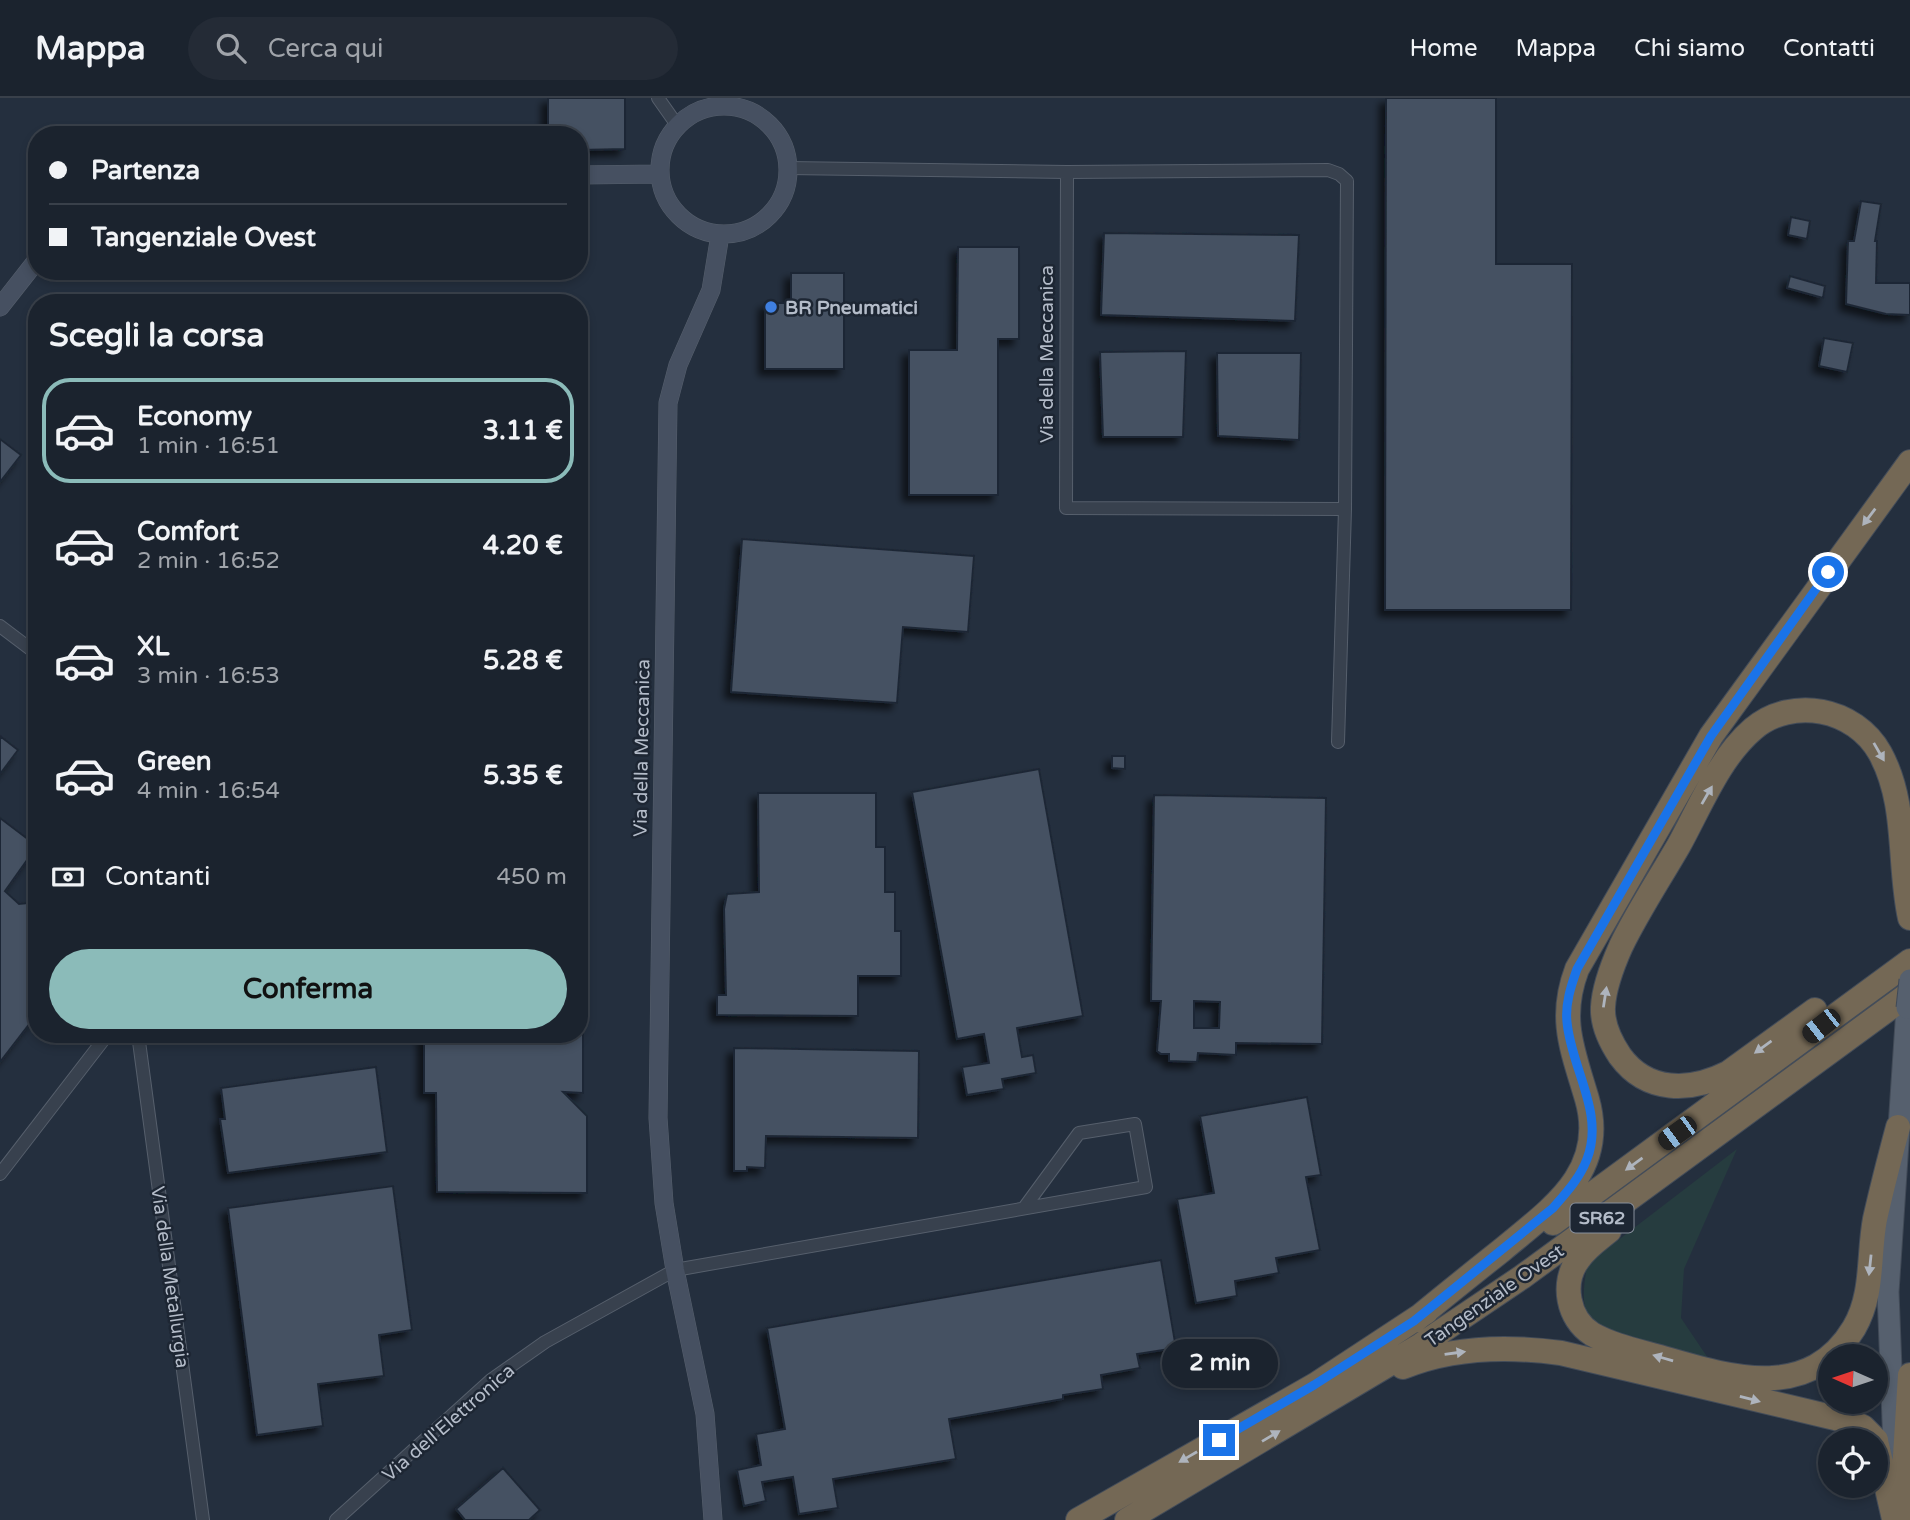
<!DOCTYPE html>
<html lang="it">
<meta charset="utf-8">
<style>
:root{--surface:#1b232e;--page:#242b36;--text:#f1f3f6;--muted:#a0a4aa;--line:#39404a;--accent:#8bbbb9}
body{margin:0;font-family:"Varela Round",sans-serif;background:var(--page);color:var(--text);height:100vh;display:flex;flex-direction:column;font-size:26px;white-space:nowrap}
*{box-sizing:border-box;margin:0}
p{font-size:23px;color:var(--muted)}
.icon{flex:none;width:38px;height:38px;fill:none;stroke:currentColor;stroke-width:2;stroke-linecap:round;stroke-linejoin:round}
.map{position:relative;flex:1;overflow:hidden}
.sheet{position:absolute;left:28px;top:196px;width:560px;height:749px;display:flex;flex-direction:column;background:var(--surface);border-radius:28px;box-shadow:0 4px 10px #0003,0 0 0 2px var(--line)}
.sheet>*{flex:none}
.guide{position:absolute;left:28px;top:28px;width:560px;height:154px;border-radius:28px;box-shadow:0 4px 10px #0003,0 0 0 2px var(--line);display:grid;align-content:center;height:154px;padding:0 21px;background:var(--surface)}
.needle{width:46px;rotate:273deg}
.tools{position:absolute;left:1818px;top:1246px;display:grid;gap:14px}
.tools a{display:grid;place-items:center;width:70px;height:70px;border-radius:50%;background:var(--surface);box-shadow:0 4px 10px #0003,0 0 0 2px var(--line);font-size:35px}
.end{position:absolute;width:32px;height:32px;margin:-16px;border:9px solid #1a73e8;background:#fff;box-shadow:0 0 0 4px #fff}
.from{border-radius:50%}
.bubble{position:absolute;height:49px;border-radius:24px;background:var(--surface);box-shadow:0 4px 10px #0003,0 0 0 2px var(--line);font-size:23px;font-weight:800;line-height:49px;text-align:center}
.car{position:absolute;width:21px;height:42px;margin:-21px -10px;border-radius:9px;box-shadow:0 0 5px 2px #0007;background:linear-gradient(#222 24%,#8ab4d8 0 40%,#222 0 76%,#8ab4d8 0 86%,#222 0)}
.guide b{display:flex;align-items:center;gap:24px;height:66px;font-size:26px}
.guide b+b{border-top:2px solid var(--line)}
.guide i{width:18px;height:18px;background:var(--text)}
ul{padding:0;list-style:none}
li{display:flex;align-items:center;gap:21px;height:105px;margin:0 14px 10px;padding:0 7px;border:4px solid transparent;border-radius:28px}
li div{flex:1}
li b{display:block;font-size:26px}
li em{font-style:normal;font-weight:800}
li.on{border-color:var(--accent)}
li>.icon{width:63px;height:63px;stroke-width:1.5}
h2{padding:0 21px;font-size:32px;line-height:84px}
.pay{display:flex;align-items:center;gap:18px;height:77px;padding:0 21px;font-size:26px}
.pay p{margin-inline-start:auto}
.button{display:flex;gap:14px;margin-top:auto;padding:14px 21px}
.button a{flex:1;height:80px;border-radius:42px;background:var(--accent);color:#111;font-size:28px;font-weight:800;line-height:80px;text-align:center}
header{display:flex;align-items:center;gap:42px;box-sizing:border-box;height:98px;padding:0 35px;background:var(--surface);border-bottom:2px solid var(--line)}
header strong{font-size:33px}
nav{display:flex;gap:38px;margin-inline-start:auto;font-size:24px}
.search{width:490px;height:63px;background:var(--page);display:flex;align-items:center;gap:18px;box-sizing:border-box;padding:0 24px;border-radius:38px;color:var(--muted);font-size:26px}
.map>svg:first-child{display:block}
.green{fill:#263c3f}
.building{fill:#455162;stroke:#1f2835;stroke-width:2;fill-rule:evenodd;filter:url(#shadow)}
.lines{fill:none;stroke-linecap:round;stroke-linejoin:round}
.street-casing{stroke:#565f6c;stroke-width:14}
.secondary-casing{stroke:#565f6c;stroke-width:19}
.primary-casing{stroke:#414a57;stroke-width:23}
.highway-casing{stroke:#434c59;stroke-width:26}
.street{stroke:#38414e;stroke-width:12}
.secondary{stroke:#465061;stroke-width:18}
.primary{stroke:#56606e;stroke-width:21}
.highway{stroke:#746855;stroke-width:24}
.primary-bridge-casing{stroke:#414a57;stroke-width:23;stroke-linecap:butt}
.primary-bridge{stroke:#56606e;stroke-width:21}
.oneway{fill:#aeb4bd}
.route{stroke:#1a73e8;stroke-width:9}
.shop-dot{fill:#3f7fe0;stroke:#1d2633;stroke-width:2.5}
.labels{text-anchor:middle;stroke-width:5;stroke-linejoin:round;paint-order:stroke}
.shield{fill:#1d2633;stroke:#878f9c;stroke-width:2}
.shield-label{font-size:18px;font-weight:bold;fill:#b4bcc9}
.poi-label{font-size:19px;font-weight:bold;fill:#b4bcc9;stroke:#1d2633;text-anchor:start}
.street-label{font-size:19px;fill:#b4bcc9;stroke:#1d2633}
</style>
<header>
<strong>Mappa</strong>
<div class="search"><svg class="icon" aria-label="search" viewBox="0 0 24 24"><circle cx="10" cy="10" r="6"/><path d="M15 15l6 6"/></svg>Cerca qui</div>
<nav><a>Home</a><a>Mappa</a><a>Chi siamo</a><a>Contatti</a></nav>
</header>
<div class="map">
<svg width="1910" height="1422" viewBox="0 0 1910 1422">
<defs>
<filter id="shadow"><feDropShadow dx="-6" dy="6" stdDeviation="3.5" flood-color="#0009"/></filter>
</defs>
<rect width="100%" height="100%" fill="#242f3e"/>
<path class="green" d="M1737,1051L1684,1171L1681,1220L1710,1263C1682,1256 1604,1245 1589,1220C1580,1203 1585,1183 1587,1166Z"/>
<path class="building" d="M548,0H625V51L579,52V37H548Z
M1386,0H1496V166H1572L1571,512H1385Z
M1861,103L1881,106L1875,143H1877L1876,185H1910V217L1886,216L1846,206L1848,143H1854Z
M1791,119L1810,123L1807,141L1788,137Z
M1104,135L1299,137L1295,223L1101,217Z
M958,149H1019V241H998V397H909V252H957Z
M791,175H844V271H765V205H791Z
M1790,178L1825,188L1823,200L1787,190Z
M1824,240L1853,245L1847,274L1819,268Z
M1186,253L1183,339H1103L1100,254Z
M1217,255H1301L1299,342L1218,338Z
M0,341L21,357L0,384Z
M742,441L974,458L968,534L903,529L897,605L731,594Z
M0,638L18,652L0,676Z
M1112,658H1125V671L1112,670Z
M1039,671L1083,918L1017,930L1022,959L1033,957L1036,975L1002,981L1004,991L967,997L962,969L989,965L984,936L957,941L912,694Z
M758,695H876V749H885V794H895V833H901V878H858V918L717,917V897H726L724,811L727,796L759,794Z
M1154,697L1326,700L1322,946L1236,945V957L1198,955L1197,964L1169,963V956H1161L1157,953L1161,903H1151ZM1194,903L1220,904L1219,930H1194Z
M0,720L37,748L5,793L19,806L37,804V916L0,964Z
M424,936H583V995L563,994L587,1018V1095L437,1094L436,995H424Z
M734,950L919,953L918,1040L766,1038L765,1070L747,1069V1073H734Z
M376,969L387,1054L228,1075L220,1021H225L221,990Z
M1307,999L1321,1077L1306,1079L1320,1152L1276,1160L1279,1175L1235,1183L1237,1198L1196,1205L1177,1101L1214,1095L1200,1018Z
M393,1088L412,1232L379,1237L384,1278L318,1286L323,1328L257,1337L228,1110Z
M1161,1162L1176,1250L1137,1256L1140,1270L1101,1277L1103,1291L1063,1297V1301L949,1321L956,1361L833,1381L838,1410L799,1416L793,1379L762,1384L766,1403L744,1408L737,1372L761,1367L756,1336L785,1331L767,1230Z
M503,1370L540,1412L529,1422H465L456,1411Z"/>
<g class="lines">
<defs>
<path id="street" d="M658,0L677,27
M788,70L1067,74L1328,72L1339,76L1347,83L1345,411L1338,644
M1067,74L1066,410L1345,411
M0,528L37,556
M138,936L203,1422
M0,1076L108,936
M336,1422L491,1282L545,1244L675,1172L1146,1089L1135,1026L1079,1035L1024,1110"/>
<path id="secondary" d="M660 72a64 64 0 1 1 128 0a64 64 0 1 1-128 0Z
M579,77L659,76
M0,209L37,162
M713,1422L705,1316L675,1172L664,1105L658,1020L668,305L678,267L711,192L720,137"/>
<path id="primary" d="M1895,1373L1888,1194L1907,910"/>
<path id="highway" d="M1815,912L1728,975C1690,994 1647,995 1620,958C1610,943 1602,927 1603,909C1604,888 1613,866 1621,848C1638,813 1660,780 1679,747C1700,709 1719,660 1753,631C1792,598 1855,610 1880,655C1908,706 1898,765 1910,820
M1553,1125L1910,863
M1609,1133C1598,1142 1586,1150 1578,1162C1561,1185 1568,1221 1592,1236C1613,1248 1639,1253 1663,1260C1729,1279 1809,1305 1854,1230C1874,1196 1868,1158 1875,1121C1882,1090 1890,1059 1898,1029
M1414,1223C1443,1199 1473,1175 1502,1152C1551,1111 1608,1074 1587,1001C1573,953 1558,921 1577,871L1711,638L1910,364
M1403,1269C1452,1249 1509,1248 1561,1255L1852,1324L1863,1329L1876,1342
M1876,1343L1894,1421
M1078,1422L1315,1287L1426,1214
M1127,1422L1421,1247L1522,1179L1910,895
M1901,1422L1910,1277"/>
</defs>
<use href="#street" class="street-casing"/>
<use href="#secondary" class="secondary-casing"/>
<use href="#primary" class="primary-casing"/>
<use href="#highway" class="highway-casing"/>
<use href="#street" class="street"/>
<use href="#secondary" class="secondary"/>
<use href="#primary" class="primary"/>
<use href="#highway" class="highway"/>
<defs>
<path id="primary-bridge" d="M1907,910L1910,882"/>
</defs>
<use href="#primary-bridge" class="primary-bridge-casing"/>
<use href="#primary-bridge" class="primary-bridge"/>
</g>
<defs><path id="oneway-solid" d="M-6-.8H1V-3.2L6.5 0L1 3.2V.8H-6Z" transform="scale(1.75)"/></defs>
<g class="oneway">
<use href="#oneway-solid" transform="translate(1869 419) rotate(127)"/>
<use href="#oneway-solid" transform="translate(1879 654) rotate(60)"/>
<use href="#oneway-solid" transform="translate(1707 697) rotate(-60)"/>
<use href="#oneway-solid" transform="translate(1605 899) rotate(-81)"/>
<use href="#oneway-solid" transform="translate(1763 949) rotate(144)"/>
<use href="#oneway-solid" transform="translate(1634 1066) rotate(144)"/>
<use href="#oneway-solid" transform="translate(1870 1167) rotate(96)"/>
<use href="#oneway-solid" transform="translate(1455 1255) rotate(-8)"/>
<use href="#oneway-solid" transform="translate(1663 1260) rotate(-164)"/>
<use href="#oneway-solid" transform="translate(1750 1301) rotate(15)"/>
<use href="#oneway-solid" transform="translate(1271 1338) rotate(-31)"/>
<use href="#oneway-solid" transform="translate(1188 1359) rotate(150)"/>
</g>
<g class="lines">
<path class="route" d="M1219,1342L1314,1287L1414,1223L1553,1110C1566,1095 1580,1080 1587,1061C1605,1015 1571,970 1567,924C1565,906 1571,888 1577,871L1711,638L1828,474"/>
</g>
<circle class="shop-dot" cx="771" cy="209" r="7"/>
<g class="labels">
<rect class="shield" x="1570.5" y="1105.5" width="63" height="29" rx="5"/>
<g class="shield-label">
<text x="1602" y="1126">SR62</text>
</g>
<g class="poi-label">
<text x="785" y="216">BR Pneumatici</text>
</g>
<g class="street-label">
<text transform="translate(1046 256) rotate(-90)" y="7">Via della Meccanica</text>
<text transform="translate(641 650) rotate(-89)" y="7">Via della Meccanica</text>
<text transform="translate(171 1179) rotate(82)" y="7">Via della Metallurgia</text>
<text transform="translate(1494 1197) rotate(-35)" y="7">Tangenziale Ovest</text>
<text transform="translate(448 1324) rotate(-41)" y="7">Via dell'Elettronica</text>
</g>
</g>
</svg>
<div class="tools">
<a><svg class="needle" viewBox="-14 -14 28 28"><path d="M0-13l5 13h-10z" fill="#e53935"/><path d="M0 13l5-13h-10z" fill="#a0a4aa"/></svg></a>
<a><svg class="icon" aria-label="locate" viewBox="0 0 24 24"><circle cx="12" cy="12" r="6"/><path d="M12 2v4M12 18v4M2 12h4M18 12h4"/></svg></a>
</div>
<i class="end from" style="left:1828px;top:474px"></i>
<i class="end" style="left:1219px;top:1342px"></i>
<div class="bubble" style="left:1162px;top:1241px;width:116px">2 min</div>
<i class="car" style="left:1821px;top:928px;rotate:232deg"></i>
<i class="car" style="left:1677px;top:1035px;rotate:234deg"></i>
<div class="guide">
<b><i class="from"></i>Partenza</b>
<b><i></i>Tangenziale Ovest</b>
</div>
<section class="sheet">
<h2>Scegli la corsa</h2>
<ul>
<li class="on"><svg class="icon" aria-label="car" viewBox="0 0 24 24"><path d="M5 17H2v-5l4-1 3-4h7l3 4 3 1v5h-3M9 17h6M6 11h13"/><circle cx="7" cy="17" r="2"/><circle cx="17" cy="17" r="2"/></svg><div><b>Economy</b><p>1 min · 16:51</p></div><em>3.11 €</em></li>
<li><svg class="icon" aria-label="car" viewBox="0 0 24 24"><path d="M5 17H2v-5l4-1 3-4h7l3 4 3 1v5h-3M9 17h6M6 11h13"/><circle cx="7" cy="17" r="2"/><circle cx="17" cy="17" r="2"/></svg><div><b>Comfort</b><p>2 min · 16:52</p></div><em>4.20 €</em></li>
<li><svg class="icon" aria-label="car" viewBox="0 0 24 24"><path d="M5 17H2v-5l4-1 3-4h7l3 4 3 1v5h-3M9 17h6M6 11h13"/><circle cx="7" cy="17" r="2"/><circle cx="17" cy="17" r="2"/></svg><div><b>XL</b><p>3 min · 16:53</p></div><em>5.28 €</em></li>
<li><svg class="icon" aria-label="car" viewBox="0 0 24 24"><path d="M5 17H2v-5l4-1 3-4h7l3 4 3 1v5h-3M9 17h6M6 11h13"/><circle cx="7" cy="17" r="2"/><circle cx="17" cy="17" r="2"/></svg><div><b>Green</b><p>4 min · 16:54</p></div><em>5.35 €</em></li>
</ul>
<div class="pay"><svg class="icon" aria-label="cash" viewBox="0 0 24 24"><path d="M3 7h18v10H3z"/><circle cx="12" cy="12" r="2"/></svg>Contanti<p>450 m</p></div>
<div class="button"><a>Conferma</a></div>
</section>
</div>
